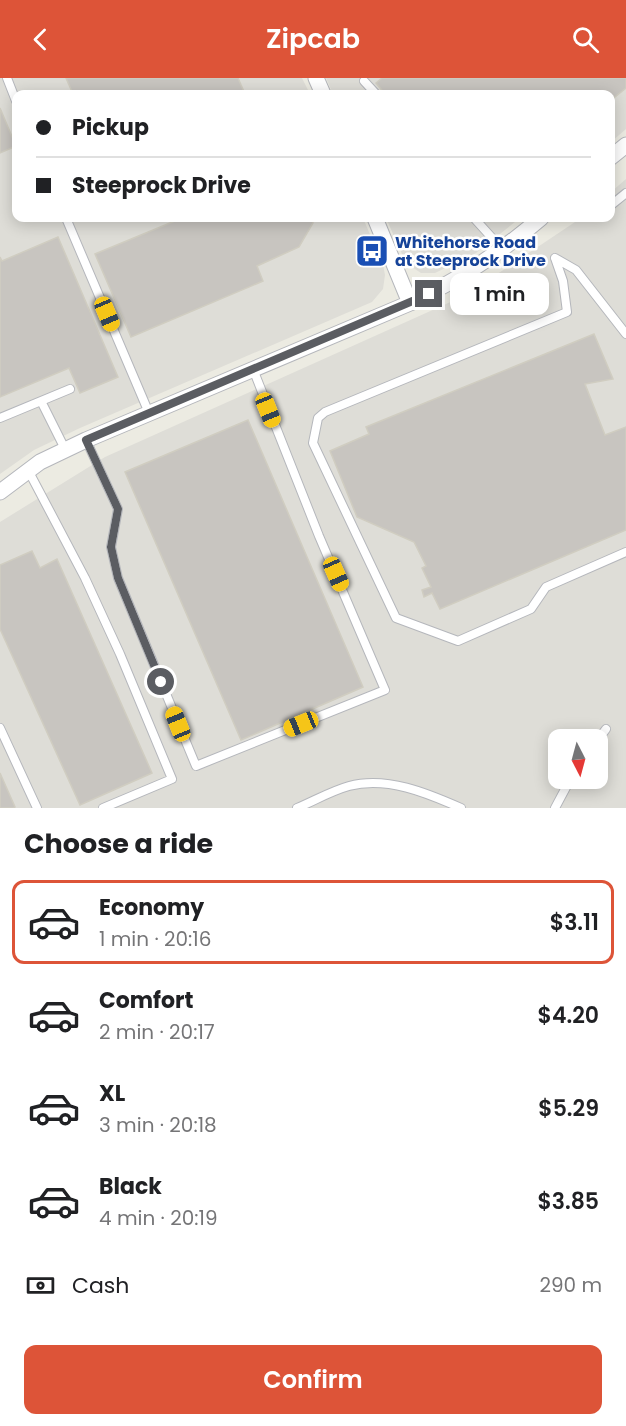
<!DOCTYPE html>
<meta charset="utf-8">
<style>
:root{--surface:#fff;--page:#f2f2f2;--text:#202124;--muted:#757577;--line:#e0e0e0;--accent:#dd5438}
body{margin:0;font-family:Poppins,sans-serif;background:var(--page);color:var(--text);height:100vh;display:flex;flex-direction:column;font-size:22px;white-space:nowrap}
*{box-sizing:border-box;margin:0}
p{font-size:20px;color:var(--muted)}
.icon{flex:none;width:33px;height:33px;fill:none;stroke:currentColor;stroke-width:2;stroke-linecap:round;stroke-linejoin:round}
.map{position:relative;height:730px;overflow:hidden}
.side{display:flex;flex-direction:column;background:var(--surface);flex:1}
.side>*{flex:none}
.hud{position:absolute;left:12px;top:12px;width:603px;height:132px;border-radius:12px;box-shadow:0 3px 15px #0003;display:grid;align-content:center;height:132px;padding:0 24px;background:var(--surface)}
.needle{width:39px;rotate:174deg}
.fabs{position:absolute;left:548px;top:651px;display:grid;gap:12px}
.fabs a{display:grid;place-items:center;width:60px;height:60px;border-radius:12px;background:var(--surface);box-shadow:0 3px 15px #0003;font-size:30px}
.end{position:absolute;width:27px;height:27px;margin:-14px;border:8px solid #5b5d62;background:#fff;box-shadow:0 0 0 3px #fff}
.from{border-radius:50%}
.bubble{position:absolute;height:42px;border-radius:12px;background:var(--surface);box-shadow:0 3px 15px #0003;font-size:20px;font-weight:600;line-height:42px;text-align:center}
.car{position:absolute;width:18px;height:36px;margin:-18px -9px;border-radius:8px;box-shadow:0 0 4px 2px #0007;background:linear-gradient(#f5c518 24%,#345 0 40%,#f5c518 0 76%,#345 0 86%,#f5c518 0)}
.hud b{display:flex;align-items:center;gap:21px;height:57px;font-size:22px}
.hud b+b{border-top:2px solid var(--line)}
.hud i{width:15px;height:15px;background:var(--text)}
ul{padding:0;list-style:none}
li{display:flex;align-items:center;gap:18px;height:84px;margin:0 12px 9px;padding:0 12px;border:3px solid transparent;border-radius:12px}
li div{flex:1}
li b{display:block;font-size:22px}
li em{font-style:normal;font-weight:600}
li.current{border-color:var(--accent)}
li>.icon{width:54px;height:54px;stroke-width:1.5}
h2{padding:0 24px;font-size:27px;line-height:72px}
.pay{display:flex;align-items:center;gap:15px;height:66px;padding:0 24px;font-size:22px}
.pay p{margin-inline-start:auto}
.button{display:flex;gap:12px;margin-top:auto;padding:12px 24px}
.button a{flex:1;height:69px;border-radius:12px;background:var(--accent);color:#fff;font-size:24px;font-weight:600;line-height:69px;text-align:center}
header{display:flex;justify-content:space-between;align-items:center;height:78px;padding:0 24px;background:var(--accent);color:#fff;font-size:27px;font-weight:600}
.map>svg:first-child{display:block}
.industrial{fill:#deddd7;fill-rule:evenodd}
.building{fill:#c8c5c0;stroke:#d0cdc1;stroke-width:1.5}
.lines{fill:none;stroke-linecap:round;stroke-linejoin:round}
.lane-casing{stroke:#b5b7bc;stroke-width:10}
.street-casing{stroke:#b5b7bc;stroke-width:17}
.lane{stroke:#fff;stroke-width:8}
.street{stroke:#fff;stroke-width:15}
.route{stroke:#5b5d62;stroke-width:8}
.labels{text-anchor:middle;stroke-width:5;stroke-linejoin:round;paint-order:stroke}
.transit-label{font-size:16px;font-weight:bold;fill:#164399;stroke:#fff;text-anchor:start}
</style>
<header><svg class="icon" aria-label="back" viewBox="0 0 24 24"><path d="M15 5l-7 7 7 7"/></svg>Zipcab<svg class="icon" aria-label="search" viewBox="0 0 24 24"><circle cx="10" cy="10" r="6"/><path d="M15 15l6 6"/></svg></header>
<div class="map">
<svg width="626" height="730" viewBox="0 0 626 730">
<rect width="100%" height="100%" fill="#ecebe2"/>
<path class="industrial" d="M0,0H302L310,16H16V140H363L383,187L385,197L383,211L372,224L80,350L34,372L0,396Z
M326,0H626V51L611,64L610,16H333Z
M626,101V730H0V444L105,379L466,217L581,140H610L611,114ZM558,662H597V700H558Z
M386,140H520L476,175L435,195H421L406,185Z"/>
<path class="building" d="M66,0H238L245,16H73Z
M382,0H626V10L610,23V16H385L376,5Z
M0,30L16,68L0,75Z
M182,140H311L313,145L299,169L257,188L263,203L131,259L95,176Z
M58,159L118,299L80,315L69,290L0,319V179L2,183Z
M594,256L613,301L585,306L605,357L626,349V452L440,531L432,515L424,519L422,512L431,509L422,490L426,488L414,464L357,439L330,373L369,356L366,349Z
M248,342L363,609L241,662L125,394Z
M32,473L40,490L57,481L152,695L80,727L0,551V487Z
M0,695L15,729L13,730H0Z"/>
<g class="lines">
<defs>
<path id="lane" d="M7,0L16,23
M364,3L376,16
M610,128L626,115
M66,140L149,335
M474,140L503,172
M555,180L563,203L567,234L325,334L318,340L313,365L396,540L458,563L531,531L546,509L626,474
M555,180L576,192L626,256
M41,323L65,371
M0,340L70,311
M86,362L118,431L111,469L118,500L196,688L385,612L319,458L253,291
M28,392L85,500L120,576L172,701L103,730
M0,650L37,730
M597,663L606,651
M297,730C314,723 331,713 349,708C387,698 427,715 461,730
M555,730L571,700"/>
<path id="street" d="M316,0L323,16
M610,80L626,67
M375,140L410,225
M0,414L40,384L86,362L410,225C462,200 497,177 541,140"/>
</defs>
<use href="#lane" class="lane-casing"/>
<use href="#street" class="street-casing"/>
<use href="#lane" class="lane"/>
<use href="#street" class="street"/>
</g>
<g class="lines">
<path class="route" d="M161,604L118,500L111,469L118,431L86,362L429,216"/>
</g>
<defs>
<symbol id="bus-square" viewBox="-11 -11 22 22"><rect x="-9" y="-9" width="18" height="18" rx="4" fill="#1a4fb4" stroke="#fff"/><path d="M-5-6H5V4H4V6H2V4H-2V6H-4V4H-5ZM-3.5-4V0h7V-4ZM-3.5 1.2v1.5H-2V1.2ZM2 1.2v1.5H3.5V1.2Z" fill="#fff"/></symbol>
</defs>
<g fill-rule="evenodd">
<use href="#bus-square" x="353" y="154" width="38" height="38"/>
</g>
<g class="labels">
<g class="transit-label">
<text x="395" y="170">Whitehorse Road<tspan x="395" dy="18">at Steeprock Drive</tspan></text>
</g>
</g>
</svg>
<div class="fabs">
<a><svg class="needle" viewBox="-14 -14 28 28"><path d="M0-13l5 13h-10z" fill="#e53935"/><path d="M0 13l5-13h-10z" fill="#757577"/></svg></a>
</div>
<i class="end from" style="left:161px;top:604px"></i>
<i class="end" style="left:429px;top:216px"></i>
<div class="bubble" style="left:450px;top:195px;width:99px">1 min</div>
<i class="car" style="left:107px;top:236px;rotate:157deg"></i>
<i class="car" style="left:268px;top:332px;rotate:158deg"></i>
<i class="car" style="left:336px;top:496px;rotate:156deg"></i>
<i class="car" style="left:178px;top:646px;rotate:338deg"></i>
<i class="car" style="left:301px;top:646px;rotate:248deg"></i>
<div class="hud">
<b><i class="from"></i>Pickup</b>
<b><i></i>Steeprock Drive</b>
</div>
</div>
<section class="side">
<h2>Choose a ride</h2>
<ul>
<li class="current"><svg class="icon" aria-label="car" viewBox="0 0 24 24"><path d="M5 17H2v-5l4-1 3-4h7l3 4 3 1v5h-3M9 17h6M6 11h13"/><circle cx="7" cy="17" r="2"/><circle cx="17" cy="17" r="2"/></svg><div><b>Economy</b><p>1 min · 20:16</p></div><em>$3.11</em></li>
<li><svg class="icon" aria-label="car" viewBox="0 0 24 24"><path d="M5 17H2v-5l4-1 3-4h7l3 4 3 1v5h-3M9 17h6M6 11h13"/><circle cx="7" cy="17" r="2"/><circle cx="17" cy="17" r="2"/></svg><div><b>Comfort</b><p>2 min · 20:17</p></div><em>$4.20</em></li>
<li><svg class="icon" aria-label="car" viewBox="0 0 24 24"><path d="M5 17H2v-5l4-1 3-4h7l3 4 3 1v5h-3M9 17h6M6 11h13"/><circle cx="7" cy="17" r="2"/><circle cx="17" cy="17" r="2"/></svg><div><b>XL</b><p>3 min · 20:18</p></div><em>$5.29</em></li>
<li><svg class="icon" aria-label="car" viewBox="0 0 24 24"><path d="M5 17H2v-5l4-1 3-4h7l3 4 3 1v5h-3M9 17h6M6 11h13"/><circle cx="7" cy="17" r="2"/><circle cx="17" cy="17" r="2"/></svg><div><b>Black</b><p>4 min · 20:19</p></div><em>$3.85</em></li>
</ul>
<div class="pay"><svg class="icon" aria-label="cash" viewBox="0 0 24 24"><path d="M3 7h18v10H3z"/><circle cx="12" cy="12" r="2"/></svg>Cash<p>290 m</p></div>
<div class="button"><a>Confirm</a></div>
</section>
